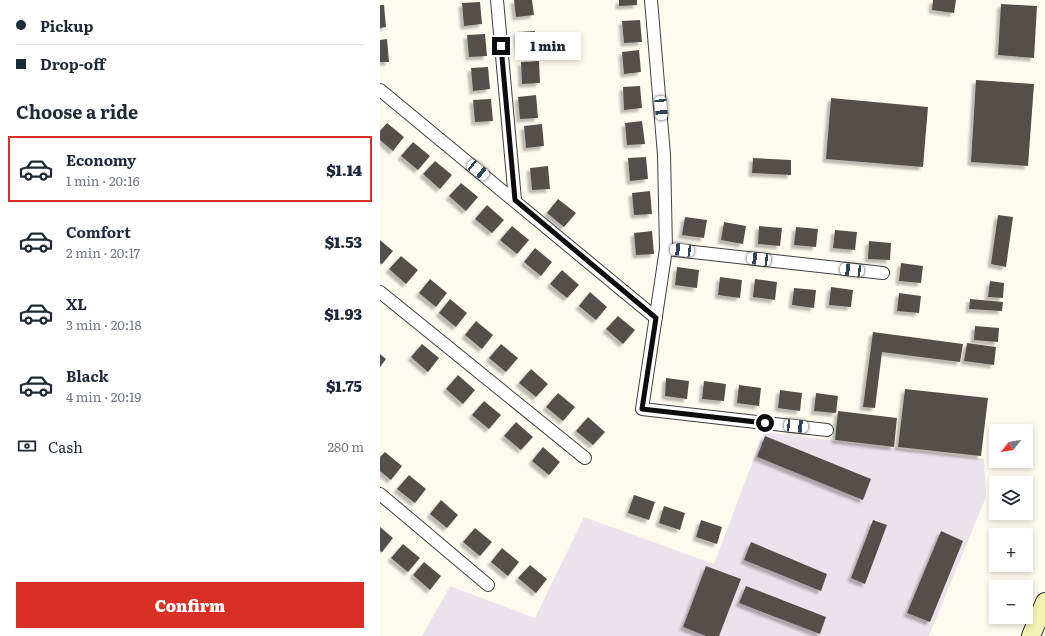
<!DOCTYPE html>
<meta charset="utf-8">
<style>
:root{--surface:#fff;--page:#f6f6f7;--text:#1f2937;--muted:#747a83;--line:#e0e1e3;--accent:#d93025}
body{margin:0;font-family:Literata,serif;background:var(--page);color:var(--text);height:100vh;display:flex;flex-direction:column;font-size:15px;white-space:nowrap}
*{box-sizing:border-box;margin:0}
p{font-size:13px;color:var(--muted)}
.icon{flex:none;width:22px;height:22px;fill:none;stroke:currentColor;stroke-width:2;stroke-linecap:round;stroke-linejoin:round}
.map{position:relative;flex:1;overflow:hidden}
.panel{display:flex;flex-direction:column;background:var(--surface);width:380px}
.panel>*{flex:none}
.hud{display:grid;align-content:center;height:88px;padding:0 16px;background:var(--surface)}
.needle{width:26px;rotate:239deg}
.buttons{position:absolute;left:609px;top:424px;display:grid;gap:8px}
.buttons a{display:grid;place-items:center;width:44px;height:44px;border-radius:0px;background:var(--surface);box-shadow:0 2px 6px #0003;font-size:20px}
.end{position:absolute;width:18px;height:18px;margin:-9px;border:5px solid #0d0d0d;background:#fff;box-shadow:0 0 0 2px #fff}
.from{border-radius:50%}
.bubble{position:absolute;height:28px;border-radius:0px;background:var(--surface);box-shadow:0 2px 6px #0003;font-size:13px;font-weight:800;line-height:28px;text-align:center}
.car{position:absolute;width:12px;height:24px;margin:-12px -6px;border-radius:5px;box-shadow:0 0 3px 1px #0007;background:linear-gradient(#fff 24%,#345 0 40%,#fff 0 76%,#345 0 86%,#fff 0)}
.hud b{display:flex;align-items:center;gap:14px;height:38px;font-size:15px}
.hud b+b{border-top:1px solid var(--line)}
.hud i{width:10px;height:10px;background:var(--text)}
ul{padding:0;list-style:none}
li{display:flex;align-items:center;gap:12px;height:66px;margin:0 8px 6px;padding:0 8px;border:2px solid transparent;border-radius:0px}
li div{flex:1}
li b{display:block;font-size:15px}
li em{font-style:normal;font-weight:800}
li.active{border-color:var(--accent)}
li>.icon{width:36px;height:36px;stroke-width:1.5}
h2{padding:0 16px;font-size:18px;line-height:48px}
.pay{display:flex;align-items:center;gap:10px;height:44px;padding:0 16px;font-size:15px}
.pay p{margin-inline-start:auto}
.action{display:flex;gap:8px;margin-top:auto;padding:8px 16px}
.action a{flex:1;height:46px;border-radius:0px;background:var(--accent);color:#fff;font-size:16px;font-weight:800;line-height:46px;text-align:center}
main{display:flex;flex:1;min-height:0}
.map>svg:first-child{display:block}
.industrial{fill:#ebe3eb}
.building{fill:#55504b;filter:url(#shadow)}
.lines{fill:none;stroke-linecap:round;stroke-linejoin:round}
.street-casing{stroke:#404040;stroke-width:14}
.secondary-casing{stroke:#2f2f2f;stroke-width:20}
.street{stroke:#fff;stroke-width:12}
.secondary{stroke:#f5f3b3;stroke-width:18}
.route{stroke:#0d0d0d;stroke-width:5}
</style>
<main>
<section class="panel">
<div class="hud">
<b><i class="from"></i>Pickup</b>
<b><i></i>Drop-off</b>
</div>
<h2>Choose a ride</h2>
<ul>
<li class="active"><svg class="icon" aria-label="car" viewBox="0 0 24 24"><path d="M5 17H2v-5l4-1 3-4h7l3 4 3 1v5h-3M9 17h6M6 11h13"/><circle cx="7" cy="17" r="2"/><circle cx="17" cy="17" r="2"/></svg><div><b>Economy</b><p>1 min · 20:16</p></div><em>$1.14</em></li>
<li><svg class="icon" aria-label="car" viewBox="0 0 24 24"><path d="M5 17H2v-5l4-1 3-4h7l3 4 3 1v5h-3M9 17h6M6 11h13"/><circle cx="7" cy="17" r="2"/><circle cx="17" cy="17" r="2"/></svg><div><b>Comfort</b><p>2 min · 20:17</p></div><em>$1.53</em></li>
<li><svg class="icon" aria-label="car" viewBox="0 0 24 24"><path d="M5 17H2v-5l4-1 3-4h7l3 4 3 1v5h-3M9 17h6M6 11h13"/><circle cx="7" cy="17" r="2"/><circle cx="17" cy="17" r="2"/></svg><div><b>XL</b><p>3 min · 20:18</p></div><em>$1.93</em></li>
<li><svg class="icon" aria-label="car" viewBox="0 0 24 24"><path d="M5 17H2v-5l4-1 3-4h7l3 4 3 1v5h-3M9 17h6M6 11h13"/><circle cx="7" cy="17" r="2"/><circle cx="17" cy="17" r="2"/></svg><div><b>Black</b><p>4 min · 20:19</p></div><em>$1.75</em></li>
</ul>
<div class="pay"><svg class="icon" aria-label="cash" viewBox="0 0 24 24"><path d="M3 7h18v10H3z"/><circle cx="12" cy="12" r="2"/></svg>Cash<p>280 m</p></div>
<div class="action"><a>Confirm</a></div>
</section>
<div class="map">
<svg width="665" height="636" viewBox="0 0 665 636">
<defs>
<filter id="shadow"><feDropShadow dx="-3.5" dy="3.5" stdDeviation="1" flood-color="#0004"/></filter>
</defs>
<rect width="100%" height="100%" fill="#fdfbf0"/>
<path class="industrial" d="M384,432L604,459L606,497L549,636H42L70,586L155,618L204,517L334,564Z"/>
<path class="building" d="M134,0H152L154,15L136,17Z
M239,0H257V5L239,6Z
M553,0H576L574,13L552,10Z
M100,2L102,24L84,26L82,3Z
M621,4L657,6L654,58L618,55Z
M0,5H4L6,27L0,28Z
M260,20L262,42L244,43L242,21Z
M155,31L157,53L139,55L137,32Z
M105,34L107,56L89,57L87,35Z
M7,39L9,62H0V40Z
M259,50L261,72L244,74L242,52Z
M159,61L160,83L142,84L141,62Z
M108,67L110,89L93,91L91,68Z
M596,80L654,84L648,166L591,162Z
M260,86L262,108L244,110L243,87Z
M156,95L158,118L140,119L138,97Z
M451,98L548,107L543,167L446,159Z
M111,99L113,121L95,122L93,100Z
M262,121L265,144L247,145L245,123Z
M7,123L24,137L13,151L0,140V131Z
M162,124L164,146L146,148L144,126Z
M33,142L50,156L38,170L21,156Z
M266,157L268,179L250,181L248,158Z
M373,158L411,160V175L372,173Z
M55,161L72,175L60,189L43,174Z
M168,166L170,189L152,190L150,168Z
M81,183L98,197L86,211L69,196Z
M270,191L272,214L254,215L252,193Z
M178,199L196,213L184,227L167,213Z
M107,205L124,220L112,233L95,219Z
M618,215L633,217L626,267L611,264Z
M305,217L327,220L324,238L302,235Z
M344,222L366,226L363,244L341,240Z
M132,226L149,240L137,254L120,240Z
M379,226L402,228L400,246L378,244Z
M416,227L438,229L436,247L414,245Z
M455,230L477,232L475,250L453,248Z
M272,231L274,254L256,255L254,233Z
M0,240L13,251L2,264L0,263Z
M489,241L511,243L510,260L488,259Z
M155,248L172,262L161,276L144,262Z
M21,256L38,270L26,284L9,269Z
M521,263L543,266L541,283L519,281Z
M297,267L319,270L317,288L295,285Z
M182,270L199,285L187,298L170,284Z
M340,277L362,280L360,298L338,295Z
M50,279L67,293L56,307L39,293Z
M375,279L397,282L395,300L373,297Z
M610,281L624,283L623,298L608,297Z
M451,287L473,290L471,307L449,305Z
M414,288L436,290L434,308L412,305Z
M210,292L227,307L216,320L199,306Z
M519,293L541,296L539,313L517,311Z
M70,299L87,313L76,327L59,313Z
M590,299L623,302L622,311L589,309Z
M238,316L255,330L243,344L226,329Z
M96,321L113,335L102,349L85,335Z
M595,326L619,328L618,342L594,340Z
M493,332L583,344L580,362L502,352L495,408L483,407Z
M587,343L616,347L614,365L584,361Z
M42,344L59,358L48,372L31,357Z
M121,344L138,358L126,372L109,358Z
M0,354L6,359L0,367Z
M151,369L168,384L156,397L139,383Z
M78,375L95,390L83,404L66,389Z
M286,378L309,381L307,399L285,396Z
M324,381L346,384L344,401L322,399Z
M359,385L381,388L379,406L357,403Z
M525,389L608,398L601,456L518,447Z
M400,390L422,393L420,411L398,408Z
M178,393L195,407L183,421L166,407Z
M436,393L458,396L456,413L434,411Z
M104,401L121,415L109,429L92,415Z
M458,411L517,418L514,447L455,440Z
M208,417L225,432L213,445L196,431Z
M136,422L153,437L141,450L124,436Z
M385,436L491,479L483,500L377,457Z
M163,447L180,462L169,475L152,461Z
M5,452L22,466L11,480L0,471V457Z
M29,475L46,489L35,503L17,489Z
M254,495L275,502L269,520L248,513Z
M61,500L78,515L67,528L50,514Z
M284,506L305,513L300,530L279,523Z
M321,520L342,527L337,544L316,537Z
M493,520L507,525L485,584L471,578Z
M0,527L13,538L2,552L0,551Z
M95,528L112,542L100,556L83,542Z
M561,531L583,541L550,622L527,613Z
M371,542L447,574L441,591L364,560Z
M23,544L40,558L28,572L11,558Z
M122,548L139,562L128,576L111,562Z
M44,562L61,576L50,590L33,575Z
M150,565L167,579L156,593L138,578Z
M326,566L361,579L339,636H326L303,627Z
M366,586L446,617L440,634L359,603Z"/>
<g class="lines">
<defs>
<path id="street" d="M117,0L135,200
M271,0L284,155L286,249L262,409L447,430
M0,90L276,318
M286,249L503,273
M0,292L205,458
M0,494L108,585"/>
<path id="secondary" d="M651,636L665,602"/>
</defs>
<use href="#street" class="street-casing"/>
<use href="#secondary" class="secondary-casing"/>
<use href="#street" class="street"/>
<use href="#secondary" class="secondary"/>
</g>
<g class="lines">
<path class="route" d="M121,46L135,200L276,318L262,409L385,423"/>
</g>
</svg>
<div class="buttons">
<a><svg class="needle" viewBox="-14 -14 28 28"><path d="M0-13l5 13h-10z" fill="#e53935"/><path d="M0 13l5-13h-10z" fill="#747a83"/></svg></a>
<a><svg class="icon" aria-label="layers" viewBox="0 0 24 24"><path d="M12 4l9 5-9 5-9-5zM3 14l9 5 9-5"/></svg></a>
<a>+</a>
<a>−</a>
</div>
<i class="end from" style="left:385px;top:423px"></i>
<i class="end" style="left:121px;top:46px"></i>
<div class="bubble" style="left:135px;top:32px;width:66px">1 min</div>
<i class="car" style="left:281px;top:108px;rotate:175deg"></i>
<i class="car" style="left:98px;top:170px;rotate:129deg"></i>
<i class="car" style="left:302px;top:250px;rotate:277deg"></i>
<i class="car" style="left:379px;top:259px;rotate:277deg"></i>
<i class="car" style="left:472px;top:270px;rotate:277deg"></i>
<i class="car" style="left:416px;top:426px;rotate:96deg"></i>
</div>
</main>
